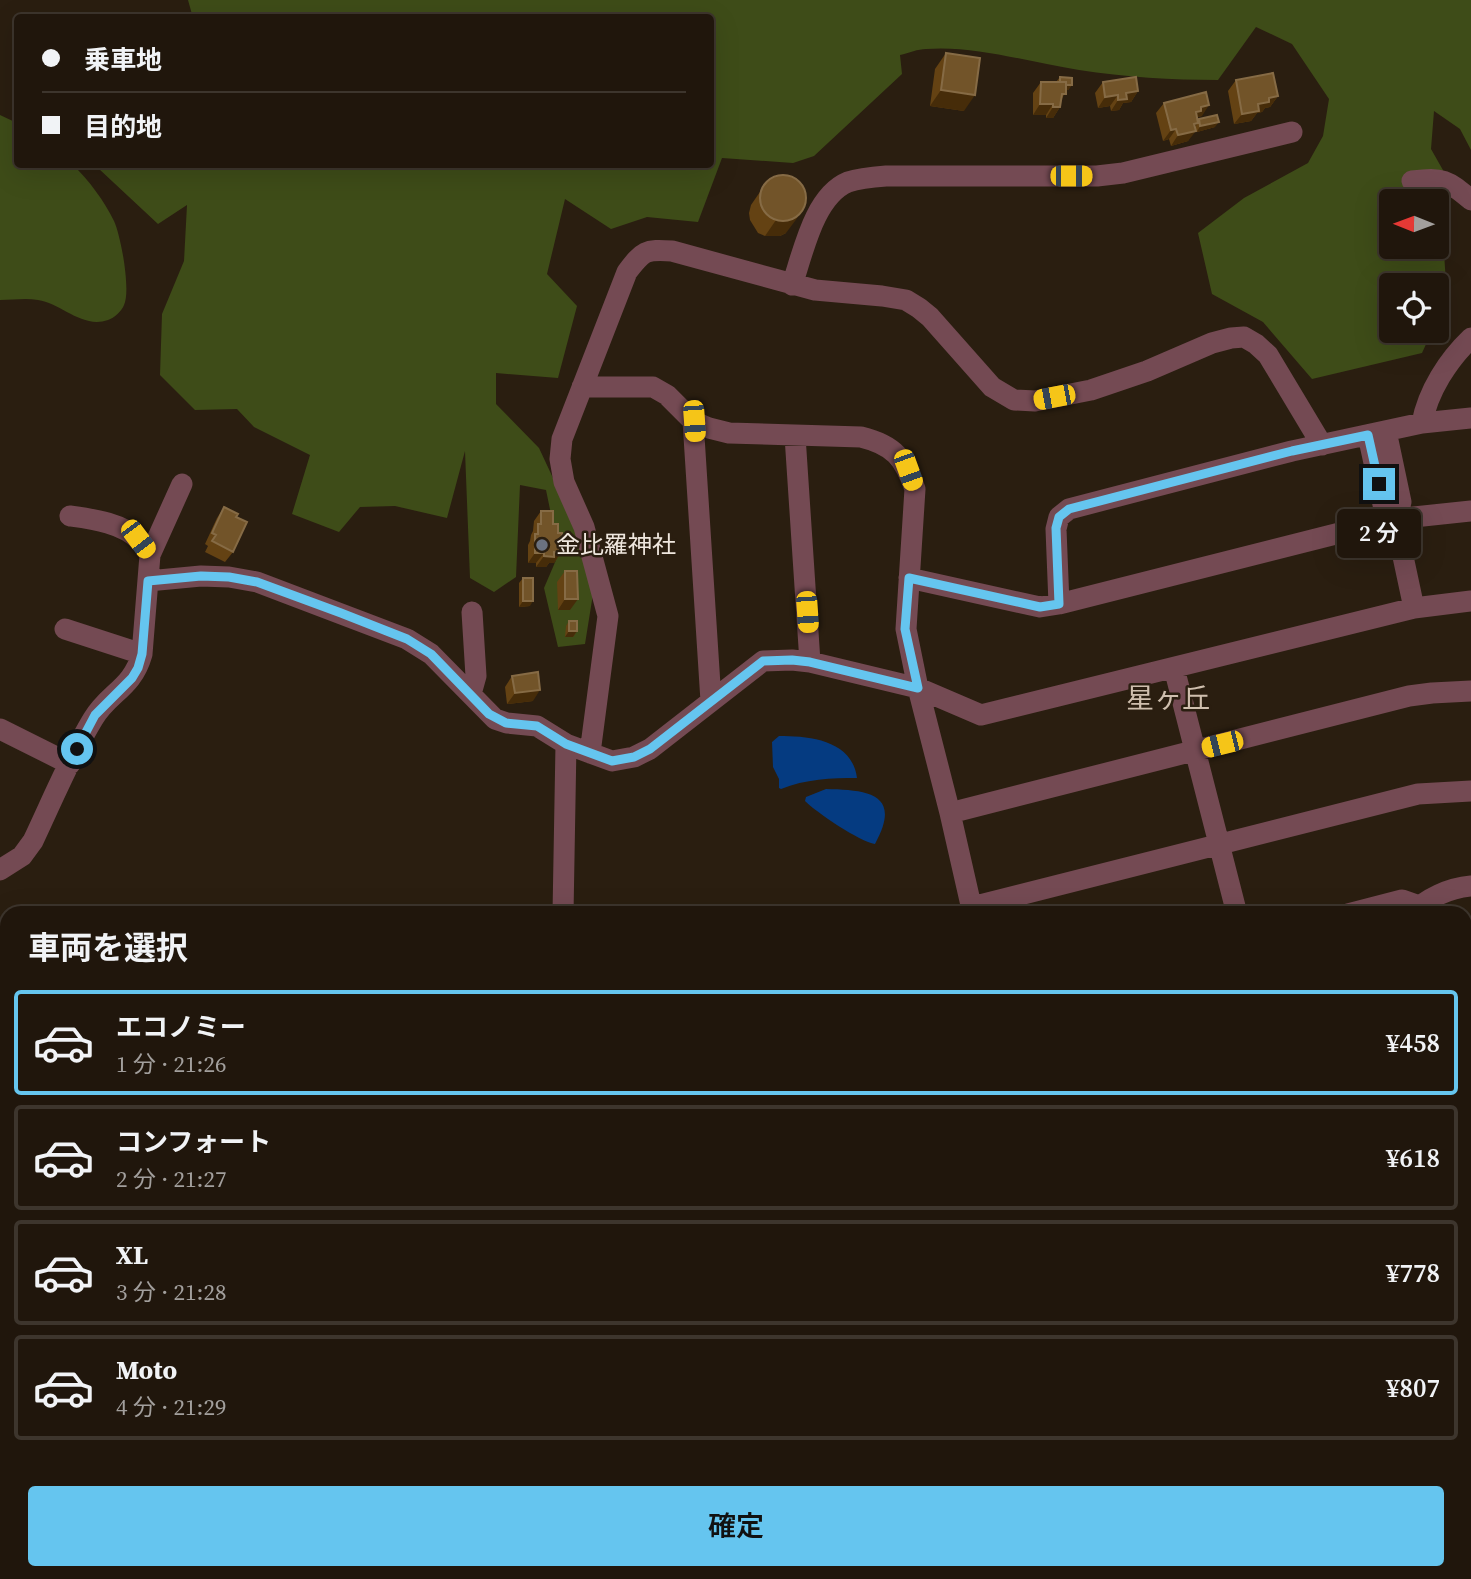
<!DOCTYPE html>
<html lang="ja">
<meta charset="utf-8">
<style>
:root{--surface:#20160c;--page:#281f15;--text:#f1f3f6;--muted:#a29f9d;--line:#3d352d;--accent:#65c5ef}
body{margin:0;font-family:"Source Serif 4","Noto Sans JP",serif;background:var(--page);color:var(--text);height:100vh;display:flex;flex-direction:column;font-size:26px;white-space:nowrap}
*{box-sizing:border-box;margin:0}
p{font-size:23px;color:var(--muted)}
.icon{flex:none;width:38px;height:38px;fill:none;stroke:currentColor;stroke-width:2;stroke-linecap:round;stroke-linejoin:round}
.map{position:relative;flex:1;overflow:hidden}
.details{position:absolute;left:0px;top:906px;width:1472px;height:674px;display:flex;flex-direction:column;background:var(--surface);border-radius:21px 21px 0 0;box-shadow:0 7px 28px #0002,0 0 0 2px var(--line)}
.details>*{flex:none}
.banner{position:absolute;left:14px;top:14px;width:700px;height:154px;border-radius:7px;box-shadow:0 7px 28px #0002,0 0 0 2px var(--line);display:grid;align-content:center;height:154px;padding:0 28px;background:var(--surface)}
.needle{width:46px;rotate:271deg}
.buttons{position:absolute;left:1379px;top:189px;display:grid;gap:14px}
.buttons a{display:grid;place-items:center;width:70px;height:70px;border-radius:7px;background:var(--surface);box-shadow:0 7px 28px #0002,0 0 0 2px var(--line);font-size:35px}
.end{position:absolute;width:32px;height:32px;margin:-16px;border:9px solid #65c5ef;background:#111;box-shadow:0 0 0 4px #111}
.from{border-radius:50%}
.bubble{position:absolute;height:49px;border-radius:7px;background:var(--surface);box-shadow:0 7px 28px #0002,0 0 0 2px var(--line);font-size:23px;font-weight:600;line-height:49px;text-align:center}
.car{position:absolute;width:21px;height:42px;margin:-21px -10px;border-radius:9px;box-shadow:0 0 5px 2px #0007;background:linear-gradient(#f5c518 24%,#345 0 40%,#f5c518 0 76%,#345 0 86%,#f5c518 0)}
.banner b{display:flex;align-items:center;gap:24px;height:66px;font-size:26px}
.banner b+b{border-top:2px solid var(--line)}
.banner i{width:18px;height:18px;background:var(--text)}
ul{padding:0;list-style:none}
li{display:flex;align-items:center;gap:21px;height:105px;margin:0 14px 10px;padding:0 14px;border:4px solid var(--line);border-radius:7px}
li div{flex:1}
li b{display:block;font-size:26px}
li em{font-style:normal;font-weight:600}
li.current{border-color:var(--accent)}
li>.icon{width:63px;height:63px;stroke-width:1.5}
h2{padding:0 28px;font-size:32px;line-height:84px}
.button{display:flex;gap:14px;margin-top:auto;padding:14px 28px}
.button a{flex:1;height:80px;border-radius:7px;background:var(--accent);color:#111;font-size:28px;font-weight:600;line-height:80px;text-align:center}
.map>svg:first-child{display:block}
.forest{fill:#3e4c18;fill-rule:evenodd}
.water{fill:#053b81}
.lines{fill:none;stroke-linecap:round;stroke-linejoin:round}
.stream{stroke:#053b81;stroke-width:5}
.river{stroke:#053b81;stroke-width:30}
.minor{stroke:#744a53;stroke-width:21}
.wall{fill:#644213}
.shaded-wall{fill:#462c09}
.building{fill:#725429;stroke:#866b45;stroke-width:2}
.route{stroke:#65c5ef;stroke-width:9}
.worship-dot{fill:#6b7280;stroke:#2a1e10;stroke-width:2.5}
.labels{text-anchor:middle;stroke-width:5;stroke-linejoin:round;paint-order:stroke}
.poi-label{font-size:24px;fill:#efe7de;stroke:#2a1e10;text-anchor:start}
.quarter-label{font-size:28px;fill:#cfbfae;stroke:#2a1e10}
</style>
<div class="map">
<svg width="1471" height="1579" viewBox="0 0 1471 1579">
<rect width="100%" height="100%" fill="#2a1e10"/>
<path class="forest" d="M188,0H1471V150L1460,129L1434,111L1431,149L1456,193L1441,208L1447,298L1437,321V285H1391V331H1432L1422,353L1312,379L1263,322L1212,294L1198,233L1244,198L1308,163L1323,136L1329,99L1292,44L1256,27L1218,80C1172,80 1125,77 1079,70C1031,63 976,45 926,49C918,49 909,53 900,55L902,74L814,156L793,163L722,158L698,222L647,217L611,229L565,199L547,274L577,306L558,378L496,373V404L539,448L574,523L593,594L585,644L558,647L544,588L559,553L546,490L520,485L516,577L494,592L470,578L465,451L447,518L395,506L360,507L339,532L292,514L310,455L254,427L237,409L195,410L160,375L162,314L184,261L187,205L158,224L98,168L99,164H710V18H193ZM1391,201H1437V247H1391Z
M0,115L17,123L18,164L73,165C88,179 105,202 114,221C121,236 131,291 124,305C122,311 114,318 108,320C82,329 61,303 38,300C26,298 12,300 0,300Z"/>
<path class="water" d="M779,736C810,736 852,740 857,778C832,778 805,779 781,789L779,788V779L773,767L772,742Z
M826,789C867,790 903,793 875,844C860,842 816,812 805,801L806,797Z
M1471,940V1104L1465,1105V943Z"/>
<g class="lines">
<path class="stream" d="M1465,1386L1471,1391
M1465,1569L1471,1545
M966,1579L969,1573
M1462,1579L1464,1573"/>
<path class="river" d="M806,1573L811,1579"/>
<path class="minor" d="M1412,181C1444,177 1447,180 1471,200
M792,285C803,253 814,196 848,182C860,178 873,177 886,176H1097L1123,173L1292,132
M582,387H653L667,395L693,421L709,428L729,433L861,437C894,445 904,458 915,489L906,629L918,688L950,813L973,914
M693,421L711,701
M1422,423C1428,391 1448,360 1471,338
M1386,431L1401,502L1395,519L1414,608
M1368,435L1384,509L1395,519
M795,436L810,662
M70,516C92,519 124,523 140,541C144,545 147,550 150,555
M909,578L1040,607L1059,604L1395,519L1471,511
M148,581L201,576L229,577L257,582L407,639L431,654L495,719L507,723L537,726L566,744L612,761L634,757L650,749L763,661L792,660L810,662L918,688L981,715L1414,608L1471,601
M1059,604L1056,529L1059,517L1069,509L1292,451L1422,423L1471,418
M65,629L142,654
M1174,668L1237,914
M471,694L476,676L472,612
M0,729L70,764
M590,753L608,616L584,527L564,482L560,459L562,439L627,272C643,251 645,249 672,251L815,290L882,296L906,300L919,308L930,317L992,387L1014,400L1035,401L1091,390L1147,371L1212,343L1231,338L1244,337L1256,344L1268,355L1322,445
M950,813L1409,696L1432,693L1471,691
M0,870L22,856L33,841C52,801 70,757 93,719C109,692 132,689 142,654L150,555L182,484
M972,907L1418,794L1471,791
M563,914L566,744
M1348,914L1402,900L1419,906
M1411,914C1427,898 1449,888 1471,886
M0,1033L7,1035
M1465,1252L1471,1247
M0,1418L7,1428
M0,1564L7,1573
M114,1573L119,1579
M791,1573L796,1579
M614,1579L616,1573
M1223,1579L1226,1573"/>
</g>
<path class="wall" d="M946,53L964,111L930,106L935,69Z
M1060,77L1072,85L1068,90H1066L1061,101L1060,107L1053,118H1046V115H1033V93L1041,82H1056Z
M1236,80L1278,96L1270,107L1265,108L1262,112L1257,113L1251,121L1234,124L1228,91Z
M1103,82L1138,91L1131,102L1123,103L1119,110L1111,111L1110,106L1098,108L1095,93Z
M1164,103L1202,116L1197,117L1198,120L1199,119L1215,127L1197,132L1195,127L1188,141L1171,146L1169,139L1163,141L1156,113Z
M762,189L786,233L780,236H765L758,233L750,220L749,213L751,205Z
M224,507L236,517L233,552L225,562L205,552L208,546L205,544L217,518Z
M541,511L553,524L558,533L561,552L554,563H549L546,567H536V563H528V545L530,541L531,535L533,531L534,521Z
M565,571L570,610H558L557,582Z
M523,578L530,606L519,607V583Z
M569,621L577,631L573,637H565L566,626Z
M512,676L533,701L507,704L505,687Z"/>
<path class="shaded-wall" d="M1060,85H1072L1068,90H1056Z
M941,90L975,95L964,111L930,106Z
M1138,91L1131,102L1123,103L1119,110L1111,111L1118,100L1126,93Z
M1118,95L1110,106L1098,108L1105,97Z
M1278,96L1270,107L1265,108L1262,112L1257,113L1251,121L1234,124L1242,114L1269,98Z
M1040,104H1053L1046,115H1033Z
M1209,105L1202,116L1197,117L1196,112L1201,107Z
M1053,107H1060L1053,118H1046Z
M1219,122L1215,127L1197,132L1200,126Z
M1198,123L1192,131H1196L1188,141L1171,146L1178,135L1194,124Z
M1176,129L1169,139L1163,141L1171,130Z
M798,217L786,233L780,236H765L776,220Z
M554,552H561L554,563H549L546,567H536L544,556Z
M535,553H544L536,563H528Z
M565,599H578L570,610H558Z
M523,601H533L530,606L519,607Z
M569,631H577L573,637H565Z
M540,690L533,701L507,704L515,693Z"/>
<path class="building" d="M946,53L980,58L975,95L941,90Z
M1273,73L1278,96L1269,98V102L1258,104L1259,111L1242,114L1236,80Z
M1060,77L1072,78V85H1066V82H1060Z
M1136,77L1138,91L1126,93L1127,99L1118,100V95L1105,97L1103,82Z
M1041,82H1066V94H1062L1060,107H1053V104H1040Z
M1206,92L1209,105L1201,107V111L1196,112L1198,123L1194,124L1196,131L1178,135L1176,129L1171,130L1164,103Z
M1217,115L1219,122L1200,126L1199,119Z
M760 198a23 23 0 1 1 46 0a23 23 0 1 1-46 0Z
M224,507L238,514L236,517L247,522L233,552L212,541L216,535L212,533Z
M541,511H553V524H558V533H562L561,552H554V557L544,556V553H535V534H538V524H541Z
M565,571H577L578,599H565Z
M523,578H533V601H523Z
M569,621H577V631H569Z
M538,672L540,690L515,693L512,676Z"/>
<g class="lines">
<path class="route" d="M77,749L95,715L132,678L138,668L142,654L148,581L201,576L229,577L257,582L341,613L407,639L431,654L489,714L506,723L537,726L566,744L612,761L634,757L650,749L763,661L792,660L810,662L918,688L905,629L909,578L1040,607L1059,604L1056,528L1059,517L1069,509L1292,451L1368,435L1379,484"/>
</g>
<circle class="worship-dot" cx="542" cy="545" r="7"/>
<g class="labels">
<g class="poi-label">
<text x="556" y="553">金比羅神社</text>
</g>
<g class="quarter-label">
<text x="1168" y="708">星ヶ丘</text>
</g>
</g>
</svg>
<div class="buttons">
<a><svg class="needle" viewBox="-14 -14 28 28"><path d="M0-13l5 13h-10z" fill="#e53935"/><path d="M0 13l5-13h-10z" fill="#a29f9d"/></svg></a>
<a><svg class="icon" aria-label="locate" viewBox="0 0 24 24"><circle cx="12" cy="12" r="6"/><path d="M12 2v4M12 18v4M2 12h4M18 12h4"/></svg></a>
</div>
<i class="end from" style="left:77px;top:749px"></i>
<i class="end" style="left:1379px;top:484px"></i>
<div class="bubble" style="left:1337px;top:509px;width:84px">2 分</div>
<i class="car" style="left:1071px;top:176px;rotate:90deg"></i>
<i class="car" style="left:1054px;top:397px;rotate:259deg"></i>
<i class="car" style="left:694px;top:421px;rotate:176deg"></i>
<i class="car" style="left:908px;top:470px;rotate:160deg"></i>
<i class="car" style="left:138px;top:539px;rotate:143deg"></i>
<i class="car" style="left:807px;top:612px;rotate:176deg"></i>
<i class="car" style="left:1222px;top:744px;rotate:256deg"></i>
<div class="banner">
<b><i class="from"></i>乗車地</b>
<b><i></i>目的地</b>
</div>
<section class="details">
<h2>車両を選択</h2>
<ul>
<li class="current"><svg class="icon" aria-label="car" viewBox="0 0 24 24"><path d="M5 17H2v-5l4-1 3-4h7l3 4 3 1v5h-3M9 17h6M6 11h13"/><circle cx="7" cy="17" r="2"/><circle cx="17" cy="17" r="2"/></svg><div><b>エコノミー</b><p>1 分 · 21:26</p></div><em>¥458</em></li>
<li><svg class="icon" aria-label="car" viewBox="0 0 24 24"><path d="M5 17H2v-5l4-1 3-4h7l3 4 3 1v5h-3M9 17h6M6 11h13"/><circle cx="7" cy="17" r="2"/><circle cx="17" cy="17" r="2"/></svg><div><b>コンフォート</b><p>2 分 · 21:27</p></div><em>¥618</em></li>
<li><svg class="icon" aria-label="car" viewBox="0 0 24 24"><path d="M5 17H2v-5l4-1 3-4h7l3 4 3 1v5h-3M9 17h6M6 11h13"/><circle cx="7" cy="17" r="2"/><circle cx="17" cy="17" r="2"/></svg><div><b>XL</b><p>3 分 · 21:28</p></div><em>¥778</em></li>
<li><svg class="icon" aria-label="car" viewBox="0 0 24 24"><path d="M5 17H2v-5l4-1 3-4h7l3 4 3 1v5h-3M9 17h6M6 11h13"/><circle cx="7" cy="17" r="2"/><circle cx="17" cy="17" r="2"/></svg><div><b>Moto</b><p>4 分 · 21:29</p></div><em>¥807</em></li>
</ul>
<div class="button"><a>確定</a></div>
</section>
</div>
